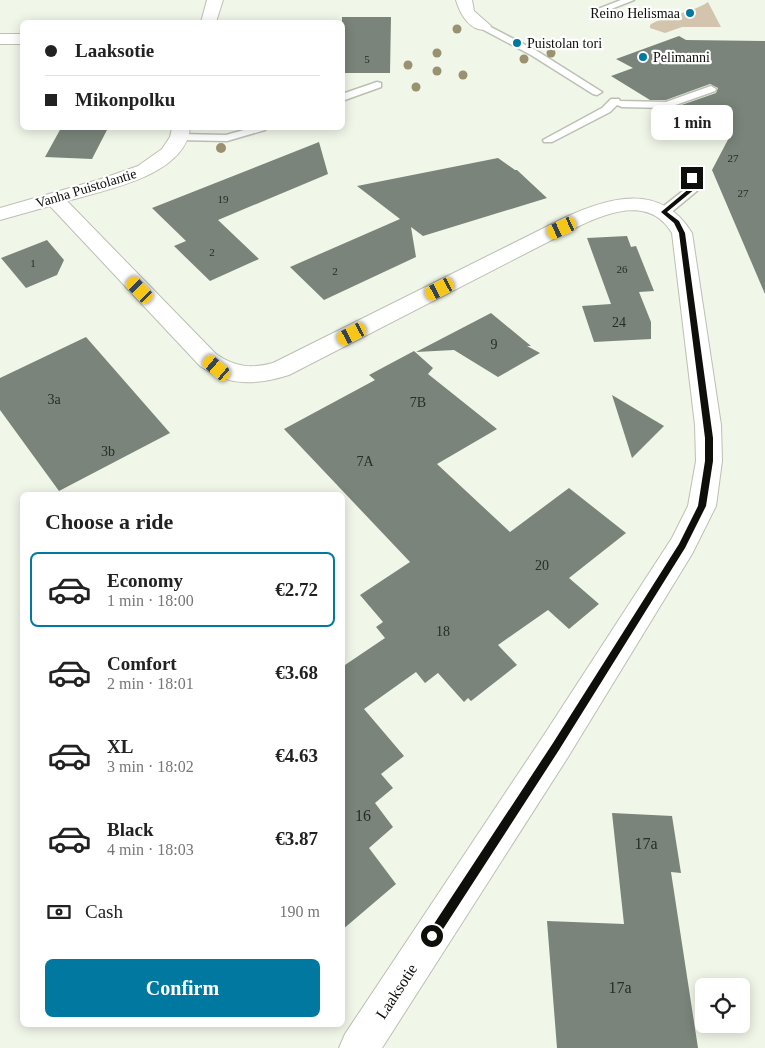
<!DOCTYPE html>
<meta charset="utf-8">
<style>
:root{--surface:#fff;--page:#f6f6f6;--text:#222;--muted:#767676;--line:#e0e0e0;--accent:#0078a0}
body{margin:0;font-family:"Times New Roman",serif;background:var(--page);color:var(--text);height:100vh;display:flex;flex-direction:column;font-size:19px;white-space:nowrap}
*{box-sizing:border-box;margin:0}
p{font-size:16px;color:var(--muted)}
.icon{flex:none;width:28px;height:28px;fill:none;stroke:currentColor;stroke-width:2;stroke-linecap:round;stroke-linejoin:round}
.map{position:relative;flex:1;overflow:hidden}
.sheet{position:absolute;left:20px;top:492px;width:325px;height:535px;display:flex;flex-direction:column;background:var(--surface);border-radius:8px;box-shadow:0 2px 12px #0003}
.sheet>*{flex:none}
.guide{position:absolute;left:20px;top:20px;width:325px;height:110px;border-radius:8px;box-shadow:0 2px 12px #0003;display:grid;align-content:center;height:110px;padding:0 25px;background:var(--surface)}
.buttons{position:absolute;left:695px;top:978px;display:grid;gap:10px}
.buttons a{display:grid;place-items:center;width:55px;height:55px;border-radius:8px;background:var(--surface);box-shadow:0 2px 12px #0003;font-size:25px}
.end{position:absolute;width:22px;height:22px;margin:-11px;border:6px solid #0e0f0b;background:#fff;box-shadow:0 0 0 2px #fff}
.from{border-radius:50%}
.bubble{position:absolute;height:35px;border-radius:8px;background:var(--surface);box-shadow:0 2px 12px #0003;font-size:16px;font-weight:600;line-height:35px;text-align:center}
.car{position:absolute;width:15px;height:30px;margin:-15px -8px;border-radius:6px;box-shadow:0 0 4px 1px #0007;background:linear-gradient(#f5c518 24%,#345 0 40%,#f5c518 0 76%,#345 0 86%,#f5c518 0)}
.guide b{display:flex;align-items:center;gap:18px;height:48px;font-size:19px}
.guide b+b{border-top:1px solid var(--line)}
.guide i{width:12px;height:12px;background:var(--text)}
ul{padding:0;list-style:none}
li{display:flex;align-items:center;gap:15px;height:75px;margin:0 10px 8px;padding:0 15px;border:2px solid transparent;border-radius:8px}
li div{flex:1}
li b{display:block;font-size:19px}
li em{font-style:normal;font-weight:600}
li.on{border-color:var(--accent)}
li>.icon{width:45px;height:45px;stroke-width:1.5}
h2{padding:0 25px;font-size:22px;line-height:60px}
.pay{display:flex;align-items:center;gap:12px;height:55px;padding:0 25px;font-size:19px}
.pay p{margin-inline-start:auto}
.cta{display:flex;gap:10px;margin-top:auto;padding:10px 25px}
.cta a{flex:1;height:58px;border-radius:8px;background:var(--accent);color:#fff;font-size:20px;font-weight:600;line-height:58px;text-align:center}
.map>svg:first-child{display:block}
.green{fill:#d3c5ad}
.building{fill:#7a847a}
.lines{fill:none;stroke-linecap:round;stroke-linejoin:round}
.lane-casing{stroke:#bbc0b3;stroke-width:3}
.street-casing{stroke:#bbc0b3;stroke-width:2}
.lane{fill:#fff;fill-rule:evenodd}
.street{fill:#fff;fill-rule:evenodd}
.tree{fill:#9a9170}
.route{fill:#0e0f0b}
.poi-dot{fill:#0078a0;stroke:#fff;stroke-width:2}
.labels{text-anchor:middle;stroke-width:4.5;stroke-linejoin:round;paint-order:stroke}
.far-number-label{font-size:11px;fill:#292c27}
.far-poi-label{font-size:14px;fill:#0e0f0b;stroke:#fff;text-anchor:start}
.far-street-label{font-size:14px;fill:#0e0f0b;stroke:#fff}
.number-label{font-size:14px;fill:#292c27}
.near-number-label{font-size:16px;fill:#292c27}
.street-label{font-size:16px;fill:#0e0f0b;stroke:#fff}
</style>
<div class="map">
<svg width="765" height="1048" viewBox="0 0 765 1048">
<rect width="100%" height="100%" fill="#f0f6e8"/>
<path class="green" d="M708,2L721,27H682L665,33L650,28V25C664,15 690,14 708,2Z"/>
<path class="building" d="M342,17H391L390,73H342Z
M679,36L686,40L765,41V294L712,170L733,130L708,135L667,110L716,93L718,88L710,84L666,100H650L611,76L633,68L616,59Z
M61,128H108L92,159L45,157Z
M319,142L328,174L218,220L259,259L210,281L174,246L186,241L152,208Z
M498,158L515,170H517L547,198L423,236L411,227L416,257L324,300L290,267L400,219L357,186Z
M627,236L631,247L636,246L654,291L639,292L651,322V339L594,342L582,306L611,304L587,238Z
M47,240L64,260L57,275L26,288L1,258Z
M491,313L531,346H527L540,353L498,377L454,350L416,352Z
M86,337L170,433L59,491L0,410V378Z
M414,351L433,368L428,374L497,429L437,464L510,532L569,488L626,533L569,578L599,604L569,629L548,610L498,645L517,665L471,701L468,698L464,702L438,673L425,683L416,672L364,709L404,756L381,774L393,788L375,803L393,827L369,848L396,884L342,930V667L385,638L376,627L383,622L360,595L410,562L284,429L375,380L369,375Z
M612,395L664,426L632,458Z
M612,813L672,816L681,873L671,872L698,1048H557L547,921L624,924Z"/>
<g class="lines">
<defs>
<path id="lane" d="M621,0H634L606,11H600L598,9Z
M483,23L537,51L602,92L597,95L593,94L531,55L480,28L478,26Z
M377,82L381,83V87L342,101V94Z
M711,86L716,89L715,91L667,108L622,107L617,105L610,112L552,142H544L543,140L602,108L611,99H619L620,101L666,102Z
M251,128H266L265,130L227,141L179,140L174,137L179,134L226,135Z
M692,175L698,178L700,188L698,190L668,215H660L658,212L660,209L688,187L686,178Z"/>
<path id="street" d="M207,0H223L216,22H201Z
M456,0H472L474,11L491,26L489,29C471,34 460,14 456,0Z
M0,34H22V44H0Z
M172,128H190C185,176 105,190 67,201L216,354C235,367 251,369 273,363L564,218C609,197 661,182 692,233L721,425L722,461L716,506L692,554L568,757L382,1048H339L345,1034L544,735L672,538L688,506L696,461L695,425L672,233C650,196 609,212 579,226L289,375C257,385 229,387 200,366L50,206L0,220V208L101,179L138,166L162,149L170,137Z"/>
</defs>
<use href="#lane" class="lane-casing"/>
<use href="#street" class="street-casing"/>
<use href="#lane" class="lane"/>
<use href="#street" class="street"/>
</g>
<g class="tree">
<circle cx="457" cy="29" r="4.5"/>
<circle cx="437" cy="53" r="4.5"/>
<circle cx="551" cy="53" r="4.5"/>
<circle cx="524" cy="59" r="4.5"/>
<circle cx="408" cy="65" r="4.5"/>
<circle cx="437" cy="71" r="4.5"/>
<circle cx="463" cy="75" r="4.5"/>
<circle cx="416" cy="87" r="4.5"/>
<circle cx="221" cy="148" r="5"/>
</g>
<path class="route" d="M690,177L694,178L696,188L667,212L679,221L685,233L713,438V461L706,506L685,548L559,750L436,940L432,942L428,940L426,936L428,933L553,743L679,544L698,506L705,461V438L679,233L674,223L661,212L691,187Z"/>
<g class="poi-dot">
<circle cx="690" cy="13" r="5"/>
<circle cx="517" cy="43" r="5"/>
<circle cx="643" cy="57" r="5"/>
</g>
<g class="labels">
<g class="far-number-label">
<text x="367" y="63">5</text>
<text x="733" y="162">27</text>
<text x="743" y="197">27</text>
<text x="223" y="203">19</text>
<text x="212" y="256">2</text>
<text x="33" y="267">1</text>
<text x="622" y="273">26</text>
<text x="335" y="275">2</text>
</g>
<g class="far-poi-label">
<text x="680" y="18" text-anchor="end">Reino Helismaa</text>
<text x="527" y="48">Puistolan tori</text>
<text x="653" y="62">Pelimanni</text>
</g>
<g class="far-street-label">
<text transform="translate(86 188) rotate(-17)" y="5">Vanha Puistolantie</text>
</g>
<g class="number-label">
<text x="619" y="327">24</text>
<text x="494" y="349">9</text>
<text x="54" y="404">3a</text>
<text x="418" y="407">7B</text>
<text x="108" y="456">3b</text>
<text x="365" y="466">7A</text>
<text x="542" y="570">20</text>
<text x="443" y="636">18</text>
</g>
<g class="near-number-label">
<text x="363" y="821">16</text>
<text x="646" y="849">17a</text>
<text x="620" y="993">17a</text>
</g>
<g class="street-label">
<text transform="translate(396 991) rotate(-57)" y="6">Laaksotie</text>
</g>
</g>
</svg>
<div class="buttons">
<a><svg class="icon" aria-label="locate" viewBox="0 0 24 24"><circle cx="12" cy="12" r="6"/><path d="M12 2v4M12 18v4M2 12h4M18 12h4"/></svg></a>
</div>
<i class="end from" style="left:432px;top:936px"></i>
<i class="end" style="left:692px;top:178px"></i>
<div class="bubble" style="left:651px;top:105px;width:82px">1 min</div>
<i class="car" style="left:562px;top:228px;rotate:245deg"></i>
<i class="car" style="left:440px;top:289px;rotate:243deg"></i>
<i class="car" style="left:140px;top:290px;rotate:316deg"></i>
<i class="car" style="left:352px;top:334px;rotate:243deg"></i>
<i class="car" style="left:217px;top:368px;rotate:310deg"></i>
<div class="guide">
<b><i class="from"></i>Laaksotie</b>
<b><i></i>Mikonpolku</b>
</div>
<section class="sheet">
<h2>Choose a ride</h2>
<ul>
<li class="on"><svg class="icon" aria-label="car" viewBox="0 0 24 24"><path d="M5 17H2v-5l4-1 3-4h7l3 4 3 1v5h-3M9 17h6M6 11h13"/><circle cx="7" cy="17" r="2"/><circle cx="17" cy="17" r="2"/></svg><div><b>Economy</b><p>1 min · 18:00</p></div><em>€2.72</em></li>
<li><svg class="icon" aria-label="car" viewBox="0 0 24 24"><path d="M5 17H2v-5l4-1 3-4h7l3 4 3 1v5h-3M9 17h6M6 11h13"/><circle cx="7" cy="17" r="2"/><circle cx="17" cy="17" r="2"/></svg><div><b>Comfort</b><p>2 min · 18:01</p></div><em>€3.68</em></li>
<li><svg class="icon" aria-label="car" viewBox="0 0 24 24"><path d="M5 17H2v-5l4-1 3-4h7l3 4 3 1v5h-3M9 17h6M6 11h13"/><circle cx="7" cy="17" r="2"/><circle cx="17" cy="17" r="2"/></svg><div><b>XL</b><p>3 min · 18:02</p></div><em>€4.63</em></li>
<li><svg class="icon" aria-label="car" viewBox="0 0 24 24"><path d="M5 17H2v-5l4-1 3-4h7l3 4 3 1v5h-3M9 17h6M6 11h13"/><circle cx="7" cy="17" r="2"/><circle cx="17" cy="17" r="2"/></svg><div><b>Black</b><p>4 min · 18:03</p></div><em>€3.87</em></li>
</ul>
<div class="pay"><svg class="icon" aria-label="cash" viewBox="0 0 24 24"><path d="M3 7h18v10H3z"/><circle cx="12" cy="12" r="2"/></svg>Cash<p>190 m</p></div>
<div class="cta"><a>Confirm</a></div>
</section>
</div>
